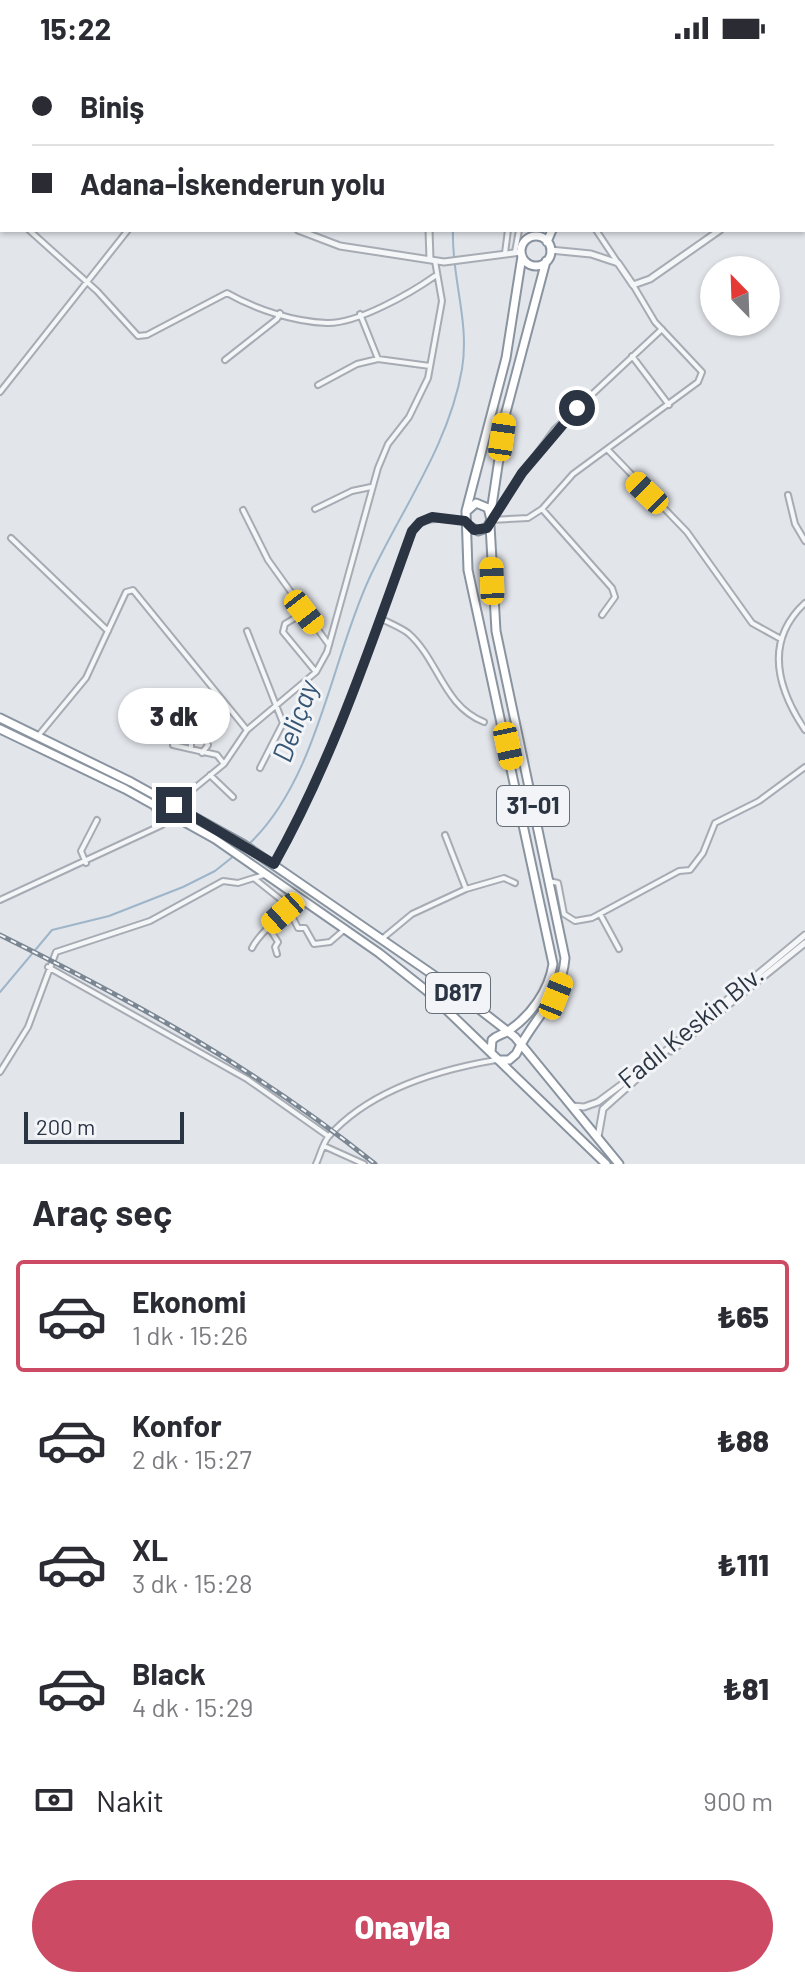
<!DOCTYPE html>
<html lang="tr">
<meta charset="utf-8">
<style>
:root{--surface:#fff;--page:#f2f2f3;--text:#2b2b33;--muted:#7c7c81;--line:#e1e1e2;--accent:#cc4a64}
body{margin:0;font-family:Barlow,sans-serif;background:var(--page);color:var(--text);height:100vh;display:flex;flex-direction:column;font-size:30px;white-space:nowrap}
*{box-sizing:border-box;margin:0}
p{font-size:26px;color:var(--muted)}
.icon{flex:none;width:44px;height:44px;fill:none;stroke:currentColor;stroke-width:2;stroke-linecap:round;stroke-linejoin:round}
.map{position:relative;height:1108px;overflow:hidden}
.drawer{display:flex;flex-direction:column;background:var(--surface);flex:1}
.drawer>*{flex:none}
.hud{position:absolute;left:0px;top:0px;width:806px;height:176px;box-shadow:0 2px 6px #0004;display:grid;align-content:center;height:176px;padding:0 32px;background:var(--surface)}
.needle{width:52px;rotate:337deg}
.tools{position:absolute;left:700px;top:200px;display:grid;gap:16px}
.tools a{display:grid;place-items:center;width:80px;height:80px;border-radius:50%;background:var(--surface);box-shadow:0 2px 6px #0004;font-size:40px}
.scale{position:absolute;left:24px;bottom:20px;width:160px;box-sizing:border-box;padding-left:8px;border:4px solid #2a3442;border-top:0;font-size:22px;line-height:28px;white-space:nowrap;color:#2a3442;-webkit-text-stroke:6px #f2f4f7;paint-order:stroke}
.end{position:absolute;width:36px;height:36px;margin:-18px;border:10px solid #2a3442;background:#fff;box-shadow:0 0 0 4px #fff}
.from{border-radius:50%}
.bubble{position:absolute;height:56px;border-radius:28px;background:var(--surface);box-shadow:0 2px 6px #0004;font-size:26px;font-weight:800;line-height:56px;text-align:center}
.car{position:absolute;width:24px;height:48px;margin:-24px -12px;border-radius:10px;box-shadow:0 0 6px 2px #0007;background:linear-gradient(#f5c518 24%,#345 0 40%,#f5c518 0 76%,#345 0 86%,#f5c518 0)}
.hud b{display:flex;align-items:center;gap:28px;height:76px;font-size:30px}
.hud b+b{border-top:2px solid var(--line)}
.hud i{width:20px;height:20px;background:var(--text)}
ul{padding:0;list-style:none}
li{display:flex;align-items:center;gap:24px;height:112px;margin:0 16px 12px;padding:0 16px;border:4px solid transparent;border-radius:8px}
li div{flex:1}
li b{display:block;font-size:30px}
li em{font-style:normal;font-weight:800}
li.active{border-color:var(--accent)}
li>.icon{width:72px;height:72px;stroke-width:1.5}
h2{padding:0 32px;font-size:36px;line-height:96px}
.pay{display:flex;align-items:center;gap:20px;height:88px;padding:0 32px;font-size:30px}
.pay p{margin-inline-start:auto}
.primary-button{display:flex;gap:16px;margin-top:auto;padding:16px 32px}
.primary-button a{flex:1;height:92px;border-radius:48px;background:var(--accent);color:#fff;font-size:32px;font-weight:800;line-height:92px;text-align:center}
.status{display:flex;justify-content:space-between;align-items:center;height:56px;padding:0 40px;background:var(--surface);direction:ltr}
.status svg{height:22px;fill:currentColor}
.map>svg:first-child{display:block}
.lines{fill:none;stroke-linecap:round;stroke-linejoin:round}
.stream{stroke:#9eb5c9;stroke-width:2}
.minor-casing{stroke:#a7acb4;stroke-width:8}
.tertiary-casing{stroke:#a7acb4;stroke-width:9}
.trunk-casing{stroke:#8994a0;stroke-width:11}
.minor{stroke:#f5f6f8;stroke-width:4}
.tertiary{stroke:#f5f6f8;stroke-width:5}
.trunk{stroke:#fff;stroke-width:7}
.rail-casing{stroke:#7b8693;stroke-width:5}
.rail{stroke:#f2f4f7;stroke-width:2;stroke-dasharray:6;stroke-linecap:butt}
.route{stroke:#2a3442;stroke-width:10}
.labels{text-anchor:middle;stroke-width:6;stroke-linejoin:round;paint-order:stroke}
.shield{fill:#f2f4f7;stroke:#666e78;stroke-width:2}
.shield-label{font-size:24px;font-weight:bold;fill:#2a3442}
.street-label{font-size:26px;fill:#2a3442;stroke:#f2f4f7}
.water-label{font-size:28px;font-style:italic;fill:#355575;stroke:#f2f4f7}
</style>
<div class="status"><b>15:22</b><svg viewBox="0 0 49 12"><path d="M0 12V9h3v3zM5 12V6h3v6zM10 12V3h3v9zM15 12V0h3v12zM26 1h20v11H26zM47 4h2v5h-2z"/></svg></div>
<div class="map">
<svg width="805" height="1108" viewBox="0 0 805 1108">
<rect width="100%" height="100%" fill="#e2e5ea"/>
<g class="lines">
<path class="stream" d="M386,0L387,2
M250,787C317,723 331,605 369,523C401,454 449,389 462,313C470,265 451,221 453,174
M0,936L52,874L109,860L183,831L215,815L245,791"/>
<defs>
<path id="minor" d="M225,2V0
M566,2L567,0
M647,2L648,0
M0,118L2,120
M29,174L97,235L138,280L147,279L227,237C255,253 294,266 327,267C357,268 411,237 435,220
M596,174L618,207
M515,196L519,174
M505,197L508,174
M632,300L669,349
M378,303L430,310
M225,304L277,263L280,257
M318,329L357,308L378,303L360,258
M0,336L128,174
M608,394L687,476L752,567L779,582
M788,439L795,468L805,485
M315,453L352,435L371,431
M542,453L612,532L615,541L602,559
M243,454L268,504L329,589
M492,460L554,374L662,273
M491,464L528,462L542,453L573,418L698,326L702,316L655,266L633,229
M11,482L108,575
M805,547C764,585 777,632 805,674
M303,557L285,568L283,576L316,616
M380,562C389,567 400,571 408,577C439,604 443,650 484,666
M247,575L283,667L260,712
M38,680L86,622L126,536L133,534L247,674
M191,680V692
M173,689L217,699L224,708
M202,697L208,689L205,683
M210,719L233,741
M174,749L224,708L247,674L316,616L327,596L378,412L388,388L409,361L428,322L442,245L435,205
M86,807L81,795L97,764
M274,808C333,703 371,588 412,475C427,457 443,464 465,465
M549,825L558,827L564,858L575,865L592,862L679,815L690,814L703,797L715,767L759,745L805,711
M466,833L504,822L515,827
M0,844L162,769L154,751
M286,848L298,872H305L314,888L330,886L345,873
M600,858L619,893
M268,870L278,886L275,891L277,898
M383,882L412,858L466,833L445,779
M252,892C260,875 280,865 285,847L255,823
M48,911L247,1023L328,1080
M0,1016L28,971L56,896L150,865L223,825L238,827L267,818
M324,1090L364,1108
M316,1108C320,1100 323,1086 329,1080C370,1034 437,1014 496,1004"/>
<path id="tertiary" d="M18,0L19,2
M368,0L369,2
M804,121H805
M298,174L340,190L444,206L521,196
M429,174L430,203
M550,194L591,198L618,207L633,229L650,223L720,174
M671,995L805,887
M572,1050L584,1051L598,1046L656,1003L805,879
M598,1081L603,1053L650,1011"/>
<path id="trunk" d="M575,2L576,0
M588,2L589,0
M521 195a15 15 0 1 1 30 0a15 15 0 1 1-30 0Z
M547,186L552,174
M466,455L506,302L522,200
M491,456L506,356L546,205
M467,469L478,475L487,472L491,464L488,452L476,447L466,456L468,514L553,908C549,934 531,960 508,975C502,979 497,979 492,984L491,996
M490,469L496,575L565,902C562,942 533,962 516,998L509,1004H499
M0,662L131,726L243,788L448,929L515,981L619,1108
M0,673L125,733L215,783L379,897L427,935L606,1108"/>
</defs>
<use href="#minor" class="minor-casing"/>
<use href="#tertiary" class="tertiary-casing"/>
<use href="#trunk" class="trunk-casing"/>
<use href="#minor" class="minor"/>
<use href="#tertiary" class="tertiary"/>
<use href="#trunk" class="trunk"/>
<defs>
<path id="rail" d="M0,879C133,945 259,1014 375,1108"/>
</defs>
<use href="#rail" class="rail-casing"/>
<use href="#rail" class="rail"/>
</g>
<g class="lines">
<path class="route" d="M174,749L274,808C333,703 371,588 412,475L420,466L432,461L465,465L474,474L487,472L522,417L577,352"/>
</g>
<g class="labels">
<g class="shield">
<rect x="497" y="730" width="72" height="40" rx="6"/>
<rect x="426" y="917" width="64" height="40" rx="6"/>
</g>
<g class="shield-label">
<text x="533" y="758">31-01</text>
<text x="458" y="945">D817</text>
</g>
<g class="street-label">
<text transform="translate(691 971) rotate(-39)" y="9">Fadıl Keskin Blv.</text>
</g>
<g class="water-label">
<text transform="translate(295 665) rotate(-70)" y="10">Deliçay</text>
</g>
</g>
</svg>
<div class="tools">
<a><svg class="needle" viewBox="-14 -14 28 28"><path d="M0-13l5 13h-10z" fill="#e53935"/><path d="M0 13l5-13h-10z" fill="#7c7c81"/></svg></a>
</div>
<div class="scale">200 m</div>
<i class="end from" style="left:577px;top:352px"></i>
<i class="end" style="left:174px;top:749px"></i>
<div class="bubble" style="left:118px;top:632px;width:112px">3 dk</div>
<i class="car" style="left:502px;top:381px;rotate:8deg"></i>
<i class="car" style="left:647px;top:437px;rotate:314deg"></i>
<i class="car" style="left:492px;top:525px;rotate:358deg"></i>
<i class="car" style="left:304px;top:556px;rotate:142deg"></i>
<i class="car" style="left:508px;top:690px;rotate:168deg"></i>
<i class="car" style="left:283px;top:857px;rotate:228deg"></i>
<i class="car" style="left:556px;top:940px;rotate:22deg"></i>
<div class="hud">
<b><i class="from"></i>Biniş</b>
<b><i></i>Adana-İskenderun yolu</b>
</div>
</div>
<section class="drawer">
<h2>Araç seç</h2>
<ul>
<li class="active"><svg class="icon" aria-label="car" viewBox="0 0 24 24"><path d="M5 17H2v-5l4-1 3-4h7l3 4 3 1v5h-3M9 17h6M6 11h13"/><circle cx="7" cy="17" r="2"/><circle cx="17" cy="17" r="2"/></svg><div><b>Ekonomi</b><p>1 dk · 15:26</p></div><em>₺65</em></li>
<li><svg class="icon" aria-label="car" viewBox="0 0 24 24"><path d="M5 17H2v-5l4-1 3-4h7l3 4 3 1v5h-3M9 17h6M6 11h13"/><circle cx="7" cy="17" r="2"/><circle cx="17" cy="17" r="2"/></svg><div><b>Konfor</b><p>2 dk · 15:27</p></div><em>₺88</em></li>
<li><svg class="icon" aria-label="car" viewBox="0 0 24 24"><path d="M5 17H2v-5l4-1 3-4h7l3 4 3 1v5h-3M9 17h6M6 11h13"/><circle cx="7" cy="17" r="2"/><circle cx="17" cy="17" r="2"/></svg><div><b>XL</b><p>3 dk · 15:28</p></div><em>₺111</em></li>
<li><svg class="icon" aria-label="car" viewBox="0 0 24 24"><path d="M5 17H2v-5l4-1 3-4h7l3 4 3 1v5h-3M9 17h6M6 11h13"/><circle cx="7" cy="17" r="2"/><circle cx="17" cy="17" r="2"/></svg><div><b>Black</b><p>4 dk · 15:29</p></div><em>₺81</em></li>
</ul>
<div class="pay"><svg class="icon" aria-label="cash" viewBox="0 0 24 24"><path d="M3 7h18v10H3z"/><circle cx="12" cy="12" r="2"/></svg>Nakit<p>900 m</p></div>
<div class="primary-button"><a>Onayla</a></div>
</section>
